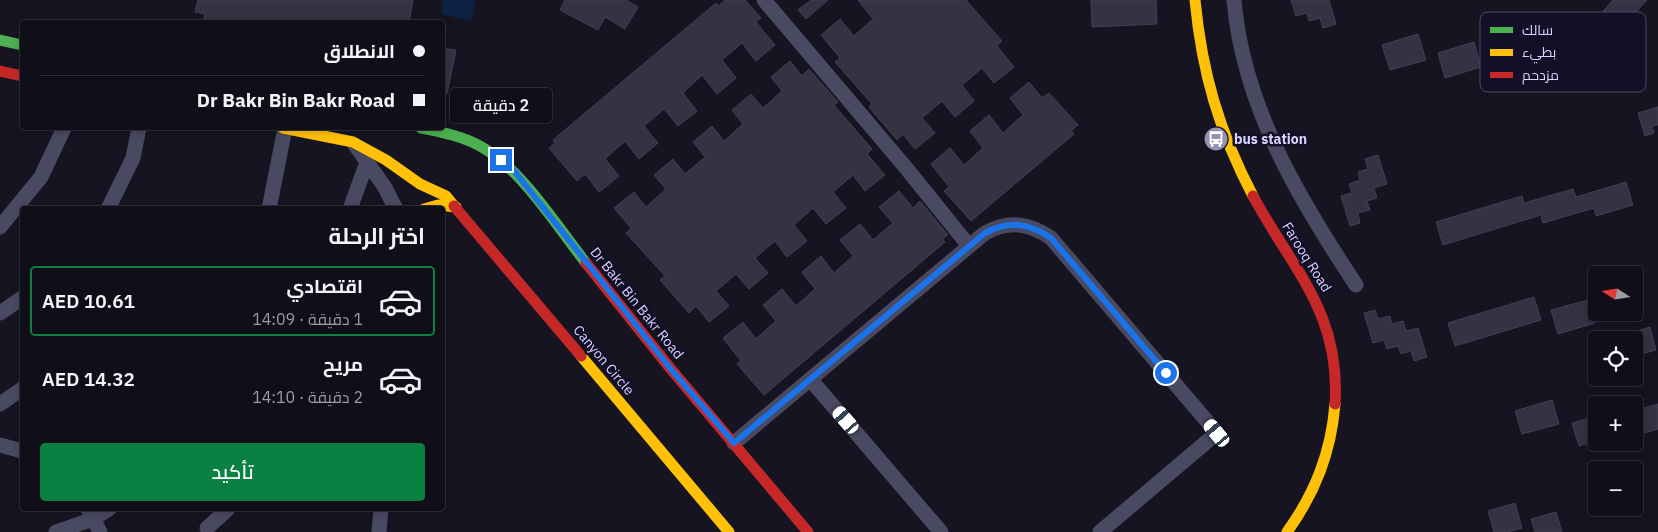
<!DOCTYPE html>
<html lang="ar">
<meta charset="utf-8">
<style>
:root{--surface:#100f19;--page:#191822;--text:#f1f3f6;--muted:#9c9ca2;--line:#302f38;--accent:#0b8043}
body{margin:0;font-family:"IBM Plex Sans",Cairo,sans-serif;background:var(--page);color:var(--text);direction:rtl;height:100vh;display:flex;flex-direction:column;font-size:19px;white-space:nowrap}
*{box-sizing:border-box;margin:0}
p{font-size:16px;color:var(--muted)}
.icon{flex:none;width:28px;height:28px;fill:none;stroke:currentColor;stroke-width:2;stroke-linecap:round;stroke-linejoin:round}
.map{position:relative;flex:1;overflow:hidden;direction:ltr}
.details{position:absolute;left:20px;top:206px;width:425px;height:305px;display:flex;flex-direction:column;background:var(--surface);border-radius:5px;box-shadow:0 2px 8px #0003,0 0 0 1px var(--line);direction:rtl}
.details>*{flex:none}
.top-card{position:absolute;left:20px;top:20px;width:425px;height:110px;border-radius:5px;box-shadow:0 2px 8px #0003,0 0 0 1px var(--line);direction:rtl;display:grid;align-content:center;height:110px;padding:0 20px;background:var(--surface)}
.needle{width:32px;rotate:282deg}
.fabs{position:absolute;left:1588px;top:266px;display:grid;gap:10px}
.fabs a{display:grid;place-items:center;width:55px;height:55px;border-radius:5px;background:var(--surface);box-shadow:0 2px 8px #0003,0 0 0 1px var(--line);font-size:25px}
.end{position:absolute;width:22px;height:22px;margin:-11px;border:6px solid #1a73e8;background:#fff;box-shadow:0 0 0 2px #fff}
.from{border-radius:50%}
.bubble{position:absolute;height:35px;border-radius:5px;background:var(--surface);box-shadow:0 2px 8px #0003,0 0 0 1px var(--line);font-size:16px;font-weight:600;line-height:35px;text-align:center;direction:rtl}
.car{position:absolute;width:15px;height:30px;margin:-15px -8px;border-radius:6px;box-shadow:0 0 4px 1px #0007;background:linear-gradient(#fff 24%,#345 0 40%,#fff 0 76%,#345 0 86%,#fff 0)}
.top-card b{display:flex;align-items:center;gap:18px;height:48px;font-size:19px}
.top-card b+b{border-top:1px solid var(--line)}
.top-card i{width:12px;height:12px;background:var(--text)}
ul{padding:0;list-style:none}
li{display:flex;align-items:center;gap:15px;height:70px;margin:0 10px 8px;padding:0 10px;border:2px solid transparent;border-radius:5px}
li div{flex:1}
li b{display:block;font-size:19px}
li em{font-style:normal;font-weight:600}
li.on{border-color:var(--accent)}
li>.icon{width:45px;height:45px;stroke-width:1.5}
h2{padding:0 20px;font-size:22px;line-height:60px}
.button{display:flex;gap:10px;margin-top:auto;padding:10px 20px}
.button a{flex:1;height:58px;border-radius:5px;background:var(--accent);color:#fff;font-size:20px;font-weight:600;line-height:58px;text-align:center}
.map>svg:first-child{display:block}
.water{fill:#0d2144}
.building{fill:#343243;stroke:#433f54}
.lines{fill:none;stroke-linecap:round;stroke-linejoin:round}
.street{stroke:#4a4962;stroke-width:15}
.fast{stroke:#4caf50;stroke-width:11}
.slow{stroke:#ffc107;stroke-width:11}
.jam{stroke:#c62828;stroke-width:11}
.route{stroke:#1a73e8;stroke-width:6}
.labels{text-anchor:middle;stroke-width:5;stroke-linejoin:round;paint-order:stroke}
.poi-label{font-size:14px;font-weight:bold;fill:#d9d4ff;stroke:#130f26;text-anchor:start}
.street-label{font-size:14px;fill:#d9d4ff;stroke:#130f26}
.key{fill:#130f26;stroke:#4e4a67;stroke-width:1}
.key-label{font-size:14px;fill:#d9d4ff}
</style>
<div class="map">
<svg width="1658" height="532" viewBox="0 0 1658 532">
<rect width="100%" height="100%" fill="#161421"/>
<path class="water" d="M444,0H475L471,21L441,14Z"/>
<path class="building" d="M198,0H413L409,22H203L205,14L195,12Z
M565,0H626L638,7L625,29L605,17L598,30L560,10Z
M725,0H745L761,18L756,22L775,45L756,61L742,43L722,60L736,78L717,94L702,75L683,93L697,111L678,126L664,109L644,126L658,143L639,159L625,141L605,159L619,176L599,192L585,174L577,181L549,148L555,143L553,140L716,3L718,6Z
M811,0H828L806,19L798,10Z
M858,0H966L1002,41L997,46L1014,67L994,83L982,68L962,85L974,101L955,117L942,101L922,118L935,133L915,149L903,134L897,140L869,107L872,104L835,62L840,58L821,35L840,19L854,36L873,19Z
M1091,0H1156L1157,24L1092,27Z
M1291,0H1329L1336,24L1323,28L1320,18L1309,21L1307,13L1296,16Z
M1613,0H1647L1629,20L1638,29L1627,41L1599,16Z
M1418,34L1426,60L1390,70L1382,45Z
M1474,42L1481,67L1445,78L1438,53Z
M442,48L456,50L447,94H442Z
M790,61L802,76L809,69L838,102L834,105L872,149L867,154L885,175L865,191L853,175L833,192L846,208L826,224L813,208L794,225L807,241L787,257L775,241L755,258L768,273L749,289L736,274L716,291L729,306L709,322L696,306L689,313L660,280L665,276L626,233L631,228L614,208L634,192L646,207L666,189L654,175L673,159L685,174L705,157L693,142L712,126L724,141L743,124L732,110L751,94L763,108L782,91L771,77Z
M1029,82L1042,98L1049,93L1078,125L1071,131L1074,134L971,221L944,191L949,187L931,164L950,148L964,165L983,148L970,131L989,115L1003,133L1023,115L1010,98Z
M1658,107V125L1652,126L1654,133L1645,136L1638,113Z
M1378,155L1387,184L1374,188L1377,198L1367,201L1370,210L1358,213L1360,223L1350,226L1341,196L1352,193L1349,184L1360,180L1358,172L1368,169L1365,159Z
M1626,182L1633,205L1596,216L1594,208L1543,223L1541,215L1443,245L1436,222L1522,196L1524,203L1573,189L1576,197Z
M899,191L913,208L920,201L948,235L942,239L945,242L764,395L737,364L741,361L723,338L743,322L756,339L776,321L763,305L782,289L796,306L815,289L802,272L821,256L834,273L853,256L840,240L860,224L873,240L893,223L879,207Z
M1534,297L1541,320L1455,346L1448,323Z
M1588,300L1595,323L1558,334L1551,310Z
M1375,310L1378,319L1390,316L1392,324L1403,321L1406,331L1418,328L1427,357L1414,361L1411,351L1401,354L1398,346L1387,349L1384,340L1373,343L1364,313Z
M1650,327L1656,350L1634,356V332Z
M1552,400L1559,424L1522,434L1515,411Z
M1658,404V429L1634,436V411Z
M1596,416V434L1587,437L1589,443L1579,446L1572,423Z
M1515,503L1522,528L1508,532H1494L1488,511Z
M1556,512L1562,532H1535L1531,519Z"/>
<g class="lines">
<path class="street" d="M764,0L907,169L969,246
M1234,0C1243,106 1299,199 1356,285
M355,145L384,186L396,209
M108,209L133,158L139,128
M269,209L285,128
M350,209L367,162
M0,227L41,177L64,128
M0,313L22,298
M810,379L941,532
M0,404L22,389
M734,443L985,233C1009,220 1029,223 1051,238L1217,433L1100,532
M0,445L22,451
M88,509L100,532
M207,528L228,509
M56,532L93,519L109,509
M379,532L381,509"/>
<path class="fast" d="M0,40L22,45
M421,128C441,132 462,136 480,146C522,169 556,225 586,263"/>
<path class="slow" d="M1195,0C1202,73 1219,131 1253,196
M283,128L353,142L386,160L420,184L446,196L454,206
M424,209L438,205L456,207
M581,356L729,532
M1287,532C1315,493 1331,453 1335,404"/>
<path class="jam" d="M0,71L22,76
M1253,196C1293,270 1341,313 1335,404
M454,206L581,356
M586,263L670,368L808,532"/>
</g>
<g class="lines">
<path class="route" d="M501,160L512,168L670,368L734,443L985,233C1009,220 1029,223 1051,238L1166,373"/>
</g>
<defs>
<symbol id="bus-disc" viewBox="-11 -11 22 22"><circle r="9.5" fill="#9591b1" stroke="#130f26"/><path d="M-5-6H5V4H4V6H2V4H-2V6H-4V4H-5ZM-3.5-4V0h7V-4ZM-3.5 1.2v1.5H-2V1.2ZM2 1.2v1.5H3.5V1.2Z" fill="#fff"/></symbol>
</defs>
<g fill-rule="evenodd">
<use href="#bus-disc" x="1202" y="125" width="28" height="28"/>
</g>
<g class="labels">
<g class="poi-label">
<text x="1234" y="144">bus station</text>
</g>
<g class="street-label">
<text transform="translate(1307 257) rotate(58)" y="5">Farooq Road</text>
<text transform="translate(637 303) rotate(51)" y="5">Dr Bakr Bin Bakr Road</text>
<text transform="translate(604 360) rotate(50)" y="5">Canyon Circle</text>
</g>
</g>
<rect x="1480" y="12" width="166" height="80" rx="8" class="key"/>
<rect x="1490" y="27" width="23" height="6" fill="#4caf50"/>
<rect x="1490" y="49" width="23" height="7" fill="#ffc107"/>
<rect x="1490" y="72" width="23" height="6" fill="#c62828"/>
<g class="key-label">
<text x="1522" y="35">سالك</text>
<text x="1522" y="57">بطيء</text>
<text x="1522" y="80">مزدحم</text>
</g>
</svg>
<div class="fabs">
<a><svg class="needle" viewBox="-14 -14 28 28"><path d="M0-13l5 13h-10z" fill="#e53935"/><path d="M0 13l5-13h-10z" fill="#9c9ca2"/></svg></a>
<a><svg class="icon" aria-label="locate" viewBox="0 0 24 24"><circle cx="12" cy="12" r="6"/><path d="M12 2v4M12 18v4M2 12h4M18 12h4"/></svg></a>
<a>+</a>
<a>−</a>
</div>
<i class="end from" style="left:1166px;top:373px"></i>
<i class="end" style="left:501px;top:160px"></i>
<div class="bubble" style="left:450px;top:88px;width:102px">2 دقيقة</div>
<i class="car" style="left:846px;top:420px;rotate:319deg"></i>
<i class="car" style="left:1217px;top:433px;rotate:320deg"></i>
<div class="top-card">
<b><i class="from"></i>الانطلاق</b>
<b><i></i>Dr Bakr Bin Bakr Road</b>
</div>
<section class="details">
<h2>اختر الرحلة</h2>
<ul>
<li class="on"><svg class="icon" aria-label="car" viewBox="0 0 24 24"><path d="M5 17H2v-5l4-1 3-4h7l3 4 3 1v5h-3M9 17h6M6 11h13"/><circle cx="7" cy="17" r="2"/><circle cx="17" cy="17" r="2"/></svg><div><b>اقتصادي</b><p>1 دقيقة · 14:09</p></div><em>AED 10.61</em></li>
<li><svg class="icon" aria-label="car" viewBox="0 0 24 24"><path d="M5 17H2v-5l4-1 3-4h7l3 4 3 1v5h-3M9 17h6M6 11h13"/><circle cx="7" cy="17" r="2"/><circle cx="17" cy="17" r="2"/></svg><div><b>مريح</b><p>2 دقيقة · 14:10</p></div><em>AED 14.32</em></li>
</ul>
<div class="button"><a>تأكيد</a></div>
</section>
</div>
